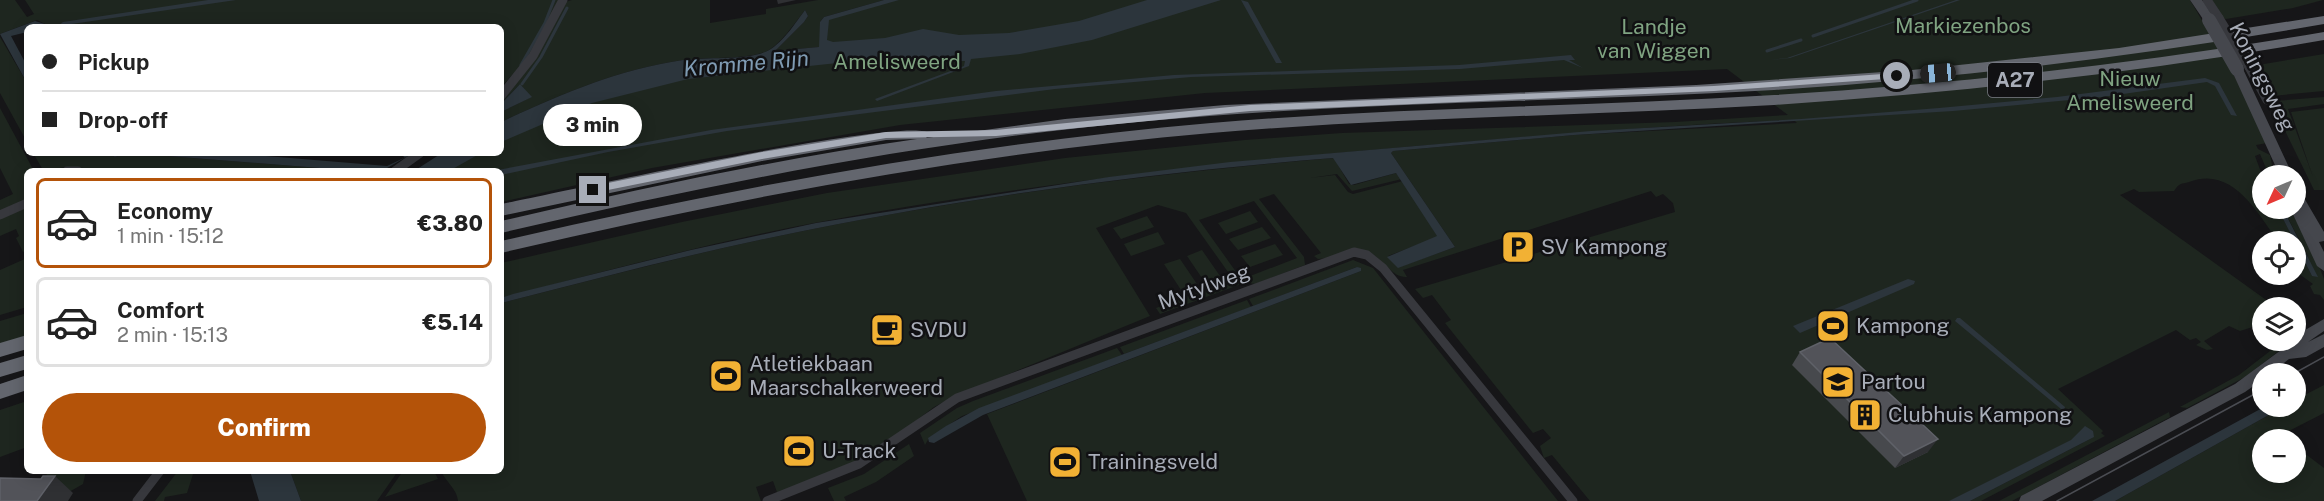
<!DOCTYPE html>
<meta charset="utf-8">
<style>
:root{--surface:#fff;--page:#f6f6f6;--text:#222;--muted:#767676;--line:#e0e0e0;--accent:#b45309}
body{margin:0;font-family:"Public Sans",sans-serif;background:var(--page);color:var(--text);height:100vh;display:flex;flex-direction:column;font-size:22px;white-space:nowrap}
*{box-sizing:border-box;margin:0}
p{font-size:20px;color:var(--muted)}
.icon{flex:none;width:33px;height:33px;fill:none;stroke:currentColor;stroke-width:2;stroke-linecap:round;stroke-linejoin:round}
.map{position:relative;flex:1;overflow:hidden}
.details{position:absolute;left:24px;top:168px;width:480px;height:306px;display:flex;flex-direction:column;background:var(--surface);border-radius:9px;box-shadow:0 3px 15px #0003}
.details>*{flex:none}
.top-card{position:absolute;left:24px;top:24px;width:480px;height:132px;border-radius:9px;box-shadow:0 3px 15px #0003;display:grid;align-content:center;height:132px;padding:0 18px;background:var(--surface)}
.needle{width:39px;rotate:226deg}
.fabs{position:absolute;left:2252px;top:165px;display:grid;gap:12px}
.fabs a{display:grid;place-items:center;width:54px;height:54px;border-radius:50%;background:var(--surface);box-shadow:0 3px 15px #0003;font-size:30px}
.end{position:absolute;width:27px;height:27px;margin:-14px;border:8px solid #a8adb8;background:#111;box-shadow:0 0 0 3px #111}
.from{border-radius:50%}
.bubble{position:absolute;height:42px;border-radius:21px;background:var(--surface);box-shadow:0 3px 15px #0003;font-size:20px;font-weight:800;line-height:42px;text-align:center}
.car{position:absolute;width:18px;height:36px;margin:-18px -9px;border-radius:8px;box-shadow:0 0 4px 2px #0007;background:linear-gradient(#222 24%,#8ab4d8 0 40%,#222 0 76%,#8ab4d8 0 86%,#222 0)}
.top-card b{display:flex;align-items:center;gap:21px;height:57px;font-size:22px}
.top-card b+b{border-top:2px solid var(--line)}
.top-card i{width:15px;height:15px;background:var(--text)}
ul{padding:10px 0 0;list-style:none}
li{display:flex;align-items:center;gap:18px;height:90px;margin:0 12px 9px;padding:0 6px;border:3px solid var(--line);border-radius:9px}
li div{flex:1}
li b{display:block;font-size:22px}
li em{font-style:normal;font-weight:800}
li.current{border-color:var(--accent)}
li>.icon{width:54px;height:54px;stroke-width:1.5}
.button{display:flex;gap:12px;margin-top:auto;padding:12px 18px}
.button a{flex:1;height:69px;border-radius:36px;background:var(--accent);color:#fff;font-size:24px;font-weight:800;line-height:69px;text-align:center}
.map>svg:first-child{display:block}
.green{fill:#1e261f}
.water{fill:#2c353c}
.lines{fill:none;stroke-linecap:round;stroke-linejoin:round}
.stream{stroke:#2c353c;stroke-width:3}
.street{stroke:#37383d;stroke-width:9}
.secondary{fill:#45474d;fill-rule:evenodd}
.highway{fill:#63666e;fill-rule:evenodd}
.tram{stroke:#4a4c52;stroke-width:1.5}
.street-bridge{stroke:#37383d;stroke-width:9}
.secondary-bridge{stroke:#45474d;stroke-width:14}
.wall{fill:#47494d}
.shaded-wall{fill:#2f3033}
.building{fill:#525359;stroke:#5f6168;stroke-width:1.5}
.route{fill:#a8adb8}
.labels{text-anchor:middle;stroke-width:5;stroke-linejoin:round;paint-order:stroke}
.shield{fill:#111113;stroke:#7b7e86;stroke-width:1.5}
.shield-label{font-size:20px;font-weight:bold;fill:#a8adb8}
.park-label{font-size:21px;fill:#7fa381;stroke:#111113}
.street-label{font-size:21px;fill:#a8adb8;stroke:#111113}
.poi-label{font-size:21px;fill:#a8adb8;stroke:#111113;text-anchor:start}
.water-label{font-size:22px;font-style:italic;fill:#7f9bb3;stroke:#111113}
</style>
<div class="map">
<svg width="2324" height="501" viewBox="0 0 2324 501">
<rect width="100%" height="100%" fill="#161618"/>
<path class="green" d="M0,0H15L27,17L34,14L25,0H560L531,55L501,87V27H46L47,25L37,20L0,34Z
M572,0H710V23L766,14V9L818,0H884L824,17L820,22V47L775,51L804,22L808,16L805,10C797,20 779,47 765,52C742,60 708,57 683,60C616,70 562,94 501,122V112L531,97L520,84L501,104V98L565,2Z
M890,0H2190L2234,75L2267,143L2256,145L2258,149L2270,155L2274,175H2269L2260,154L2255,156L2262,175V208L2278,209L2295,242L2278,241C2257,212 2232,165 2189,182C2181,184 2179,183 2174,191L2139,192L2134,189L2120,195L2269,302L2277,298L2281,307L2262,308V324L2240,331L2229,326L2204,341L2213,349L2207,350L2196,345L2201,342L2196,338L2190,340L2176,330L2058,389L2103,431L2101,433L2105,436L1981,501H1970L2094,437L1950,501H1590L1552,455L1544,458L1540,446L1551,438L1543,429L1533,433L1445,323L1451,320L1432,295L1423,298L1415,289L1675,212L1673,203L1663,194L1656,197L1651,191L1403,270L1407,277C1393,278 1384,261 1372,254L1318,259L1314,256L1321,253L1274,194L1259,199L1304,257L1305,265L1255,284L1249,283L1245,278L1297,258L1254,201L1199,220L1244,283L1160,314L1156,308L1233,279L1186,213L1158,205L1096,228L1150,316L953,397L934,407L871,455L778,495L773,481L756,487L761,501H458C457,489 446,482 441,471H501V303C592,280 682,256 774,237C958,198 1146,174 1334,158L1349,184L1354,185L1396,173L1402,179L1352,191L1337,174L1310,178L1335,175L1348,192L1353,194L1403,181L1438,237L1388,256L1399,267L1455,247L1391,153L1393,151L1574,135L1797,123L1794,120C1684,124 1575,133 1466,142C1248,159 1030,183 814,223C709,243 605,271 501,298V263L682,222L827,193L1065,158L1245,140L1342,133L1675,122L1788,115L1727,69L1205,93L900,125L652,168L501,202V171H436L467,153H501V134L666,75L823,57L825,19Z
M2211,0H2323L2293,8L2226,19L2222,18Z
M0,37L27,83V142L0,93Z
M2324,54V91L2271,96L2252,66Z
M2324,97V104L2288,109L2313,177L2291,112L2324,108V190H2314L2272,104L2275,101Z
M0,108L34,171H27V201L0,213V200L13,194L0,168Z
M33,153H116L114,157L130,153L357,171H126L68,167L43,170Z
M27,206V254L25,251L23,252L16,238L19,236L16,229L0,236V218Z
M2283,209L2292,212L2321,271L2324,279V300L2320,295L2314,294L2310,286L2313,284L2295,271V242L2312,276L2307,254Z
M1250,211L1258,222L1226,234L1218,223Z
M1147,216L1154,227L1121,239L1113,228Z
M1262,227L1271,238L1238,250L1229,239Z
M1158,232L1165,244L1131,256L1124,244Z
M1275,244L1283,255L1250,267L1241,256Z
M1202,250L1220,276L1204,281L1187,256Z
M27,258V307L0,315V270Z
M1180,259L1197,284L1181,290L1164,264Z
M1353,260L1373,268L1558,501H1027L987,414L1361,271L1357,267L1253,306L1249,299Z
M1247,300L1251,307L1124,354L1120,347Z
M27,313V336L0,344V321Z
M2283,341H2292L2245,377L2187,408L2180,407L2239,375Z
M1117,348L1122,355L962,416L929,438L925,445L920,433L957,408L973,401Z
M2324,385V413L2281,435L2286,439L2262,440V472H2295V446L2324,468V501H2115L2283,407L2295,406V400Z
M27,401V447L0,457V410Z
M2169,412L2170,417L2012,501H1999Z
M909,444L914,456L876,482L844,497L846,501H834L828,488L864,474Z
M48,471H86L83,484L69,492L44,482Z
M178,471H194L187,493L165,497L164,501H155Z
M290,471H398L377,501H301Z
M403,471H434L438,479L385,497Z"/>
<path class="water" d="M208,0H236L58,26L63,22Z
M884,0H899L829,20L827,40L833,42L885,38L923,29L959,35L1009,33L1079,21L1147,0H1221L1092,40L1020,54L971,59L969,66L877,101L875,99L964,66L965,61L847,62L688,79L592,103L501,142V122C562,94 616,70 683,60C706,57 746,60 765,52C781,46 796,22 805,10L808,16L804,22L775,51L819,47L820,22L824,17Z
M1241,0L1248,2L1254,13L1282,63H1276Z
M1956,0H1960L1790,58L1769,60L1787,58Z
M35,21L48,25L27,27V32L11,36L27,66V83L0,34Z
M1571,55L1575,60H1569L1583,68L1564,60L1460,69L1191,77L1055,89L727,131L608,152L501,175V171H492L711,130L996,91L1174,75L1459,65Z
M2205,78L2219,83L2237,116L2231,115L2215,86L2207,82L2102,97L1953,111L1574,135L1393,151L1391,153L1455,247L1398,268L1387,257L1437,236L1396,173L1351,185L1333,158C1146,173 958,198 774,237C682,256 591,280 501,303V298L513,294L691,250L816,223L1109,177L1230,162L1591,131L1801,119L1939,108L2057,97Z
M520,84L532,97L501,112V104Z
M116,153H231L387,166L406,157L382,171H357L130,153L114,157Z
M442,153H481L449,171H414Z
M2278,209H2283L2318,277L2312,276Z
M1357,267L1361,268V271L983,415L934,443L929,442L928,438L946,426L979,408Z
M1908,279L1915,281L1914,284L1800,333L1793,326Z
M1957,318H1960L2065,407L2064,410L2061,409L1955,321Z
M2264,407H2283L2115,501H2092Z
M2085,426L2093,431L2094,437L1970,501H1949L2071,440Z
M250,471H290L301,501H259Z"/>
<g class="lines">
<path class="stream" d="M1813,36L1917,0
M1767,51L1801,40
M521,65L545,23L554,0
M522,84L541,57L567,8
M405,156L410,153"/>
<path class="street" d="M2207,0L2219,18
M2249,67L2267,100
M501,96L533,56L563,0
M67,171H78
M395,171L420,153
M0,215L27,203
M137,501L160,471
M767,501L859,464L957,398L1354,252L1367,255L1383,268L1573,501"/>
<path class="secondary" d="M2190,0H2202L2215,20L2213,22H2205Z
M2237,65L2243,69L2293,176H2280L2231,69Z
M2295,189L2300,191L2324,232V241L2319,242L2324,252V271L2317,266L2290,208H2295Z
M2324,319V331L2308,342L2324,334V347L2306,357L2289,359L2270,374H2262V380L2245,392L2042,501H2019L2021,496L2235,384L2281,350L2285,343L2295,340V336Z"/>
<path class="highway" d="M2324,16V24C2142,56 1959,78 1774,90C1565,102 1355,102 1147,121C929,141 714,183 501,233V221C639,189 777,159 917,139L886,140L762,161L501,216V204C548,195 915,113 930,134L926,138L1065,119L1225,105L1696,85L1912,70L2119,48Z
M2324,32V40C2142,72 1958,93 1774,105C1586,116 1398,117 1211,133C971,154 735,198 501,253V241C735,187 971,144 1211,123C1398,107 1586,107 1774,95C1958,84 2142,63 2324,32Z
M27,335V349L0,357V343Z
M27,355V369L0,377V363Z
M27,375V390L0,399V384Z"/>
<path class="tram" d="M2293,374L2324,357
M2057,501L2262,390"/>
<path class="street-bridge" d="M2219,18L2249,67"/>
<path class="secondary-bridge" d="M2209,20L2237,69"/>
</g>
<path class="wall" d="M1800,352L1928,452L1895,468L1792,365Z"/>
<path class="shaded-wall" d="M777,0H796L778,4Z
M1938,439L1928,452L1895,468L1904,456Z
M807,450L808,455L791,461L789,457Z
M55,476L73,493L68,501H37Z"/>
<path class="building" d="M1830,338L1938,439L1904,456L1800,352Z
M802,437L807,450L789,457L784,443Z
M43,476H55L37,501H0V478L41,479Z"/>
<path class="route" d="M1897,73L1900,78L1714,91L1250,111L996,136L886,138L762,159L593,193L588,190L593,186L762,152L886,132L996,130L1250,105L1714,86Z"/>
<defs>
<symbol id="parking-square" viewBox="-11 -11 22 22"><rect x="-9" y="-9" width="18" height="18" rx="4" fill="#f2b134" stroke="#111113"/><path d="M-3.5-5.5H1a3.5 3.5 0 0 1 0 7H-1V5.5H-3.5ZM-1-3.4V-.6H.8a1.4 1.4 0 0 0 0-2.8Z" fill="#111"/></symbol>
<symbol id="stadium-square" viewBox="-11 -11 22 22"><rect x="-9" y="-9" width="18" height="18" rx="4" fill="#f2b134" stroke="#111113"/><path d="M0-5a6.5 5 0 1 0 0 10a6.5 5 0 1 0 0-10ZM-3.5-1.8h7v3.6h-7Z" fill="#111"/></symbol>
<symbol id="cafe-square" viewBox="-11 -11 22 22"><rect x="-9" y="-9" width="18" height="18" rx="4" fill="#f2b134" stroke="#111113"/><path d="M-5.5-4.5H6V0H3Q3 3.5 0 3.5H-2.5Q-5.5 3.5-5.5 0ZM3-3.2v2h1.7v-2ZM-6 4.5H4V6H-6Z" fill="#111"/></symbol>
<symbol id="school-square" viewBox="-11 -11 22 22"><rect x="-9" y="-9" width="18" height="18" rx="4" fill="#f2b134" stroke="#111113"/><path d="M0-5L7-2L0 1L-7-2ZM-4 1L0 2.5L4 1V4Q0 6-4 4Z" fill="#111"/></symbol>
<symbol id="building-square" viewBox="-11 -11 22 22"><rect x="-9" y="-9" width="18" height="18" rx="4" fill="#f2b134" stroke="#111113"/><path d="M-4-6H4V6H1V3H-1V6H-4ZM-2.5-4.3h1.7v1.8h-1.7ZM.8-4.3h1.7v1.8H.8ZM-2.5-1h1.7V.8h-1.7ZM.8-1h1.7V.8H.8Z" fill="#111"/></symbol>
</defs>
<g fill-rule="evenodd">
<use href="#parking-square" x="1499" y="228" width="38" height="38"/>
<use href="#stadium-square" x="1814" y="307" width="38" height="38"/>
<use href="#cafe-square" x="868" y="311" width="38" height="38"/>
<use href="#stadium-square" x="707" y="357" width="38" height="38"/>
<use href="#school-square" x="1819" y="363" width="38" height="38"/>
<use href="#building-square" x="1846" y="396" width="38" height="38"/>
<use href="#stadium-square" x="780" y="432" width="38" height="38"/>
<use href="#stadium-square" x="1046" y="443" width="38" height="38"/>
</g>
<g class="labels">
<rect class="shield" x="1988" y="63" width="54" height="34" rx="4.5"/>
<g class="shield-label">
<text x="2015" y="87">A27</text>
</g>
<g class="park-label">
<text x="1963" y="33">Markiezenbos</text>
<text x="1654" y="34">Landje<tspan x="1654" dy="24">van Wiggen</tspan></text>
<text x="897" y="69">Amelisweerd</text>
<text x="2130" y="86">Nieuw<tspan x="2130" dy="24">Amelisweerd</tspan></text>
</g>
<g class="street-label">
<text transform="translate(2262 77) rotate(63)" y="7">Koningsweg</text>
<text transform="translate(1204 287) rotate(-20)" y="7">Mytylweg</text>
</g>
<g class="poi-label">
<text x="1541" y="254">SV Kampong</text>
<text x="1856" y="333">Kampong</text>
<text x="910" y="337">SVDU</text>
<text x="749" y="371">Atletiekbaan<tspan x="749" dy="24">Maarschalkerweerd</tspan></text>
<text x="1861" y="389">Partou</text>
<text x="1888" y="422">Clubhuis Kampong</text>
<text x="822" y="458">U-Track</text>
<text x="1088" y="469">Trainingsveld</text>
</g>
<g class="water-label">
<text transform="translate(746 63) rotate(-5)" y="8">Kromme Rijn</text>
</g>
</g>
</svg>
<div class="fabs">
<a><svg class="needle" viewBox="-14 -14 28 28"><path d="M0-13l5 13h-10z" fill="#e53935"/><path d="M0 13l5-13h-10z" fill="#767676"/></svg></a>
<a><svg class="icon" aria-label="locate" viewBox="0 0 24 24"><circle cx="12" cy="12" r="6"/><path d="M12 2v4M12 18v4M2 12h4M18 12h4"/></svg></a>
<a><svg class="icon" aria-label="layers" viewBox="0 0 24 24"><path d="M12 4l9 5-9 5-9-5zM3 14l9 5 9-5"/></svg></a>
<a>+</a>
<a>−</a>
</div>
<i class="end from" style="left:1897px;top:76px"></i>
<i class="end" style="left:593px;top:190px"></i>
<div class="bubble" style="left:543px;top:104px;width:99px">3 min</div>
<i class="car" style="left:1938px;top:73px;rotate:265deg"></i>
<div class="top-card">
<b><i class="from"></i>Pickup</b>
<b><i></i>Drop-off</b>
</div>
<section class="details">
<ul>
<li class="current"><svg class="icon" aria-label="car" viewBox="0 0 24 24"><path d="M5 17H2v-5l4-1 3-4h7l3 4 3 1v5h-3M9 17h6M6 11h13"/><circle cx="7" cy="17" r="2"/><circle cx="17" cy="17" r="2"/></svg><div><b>Economy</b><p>1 min · 15:12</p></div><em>€3.80</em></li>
<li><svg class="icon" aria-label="car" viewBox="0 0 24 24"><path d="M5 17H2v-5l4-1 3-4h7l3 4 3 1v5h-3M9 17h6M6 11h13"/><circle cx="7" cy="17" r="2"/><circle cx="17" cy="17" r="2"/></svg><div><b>Comfort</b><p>2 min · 15:13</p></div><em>€5.14</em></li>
</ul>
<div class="button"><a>Confirm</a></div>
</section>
</div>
